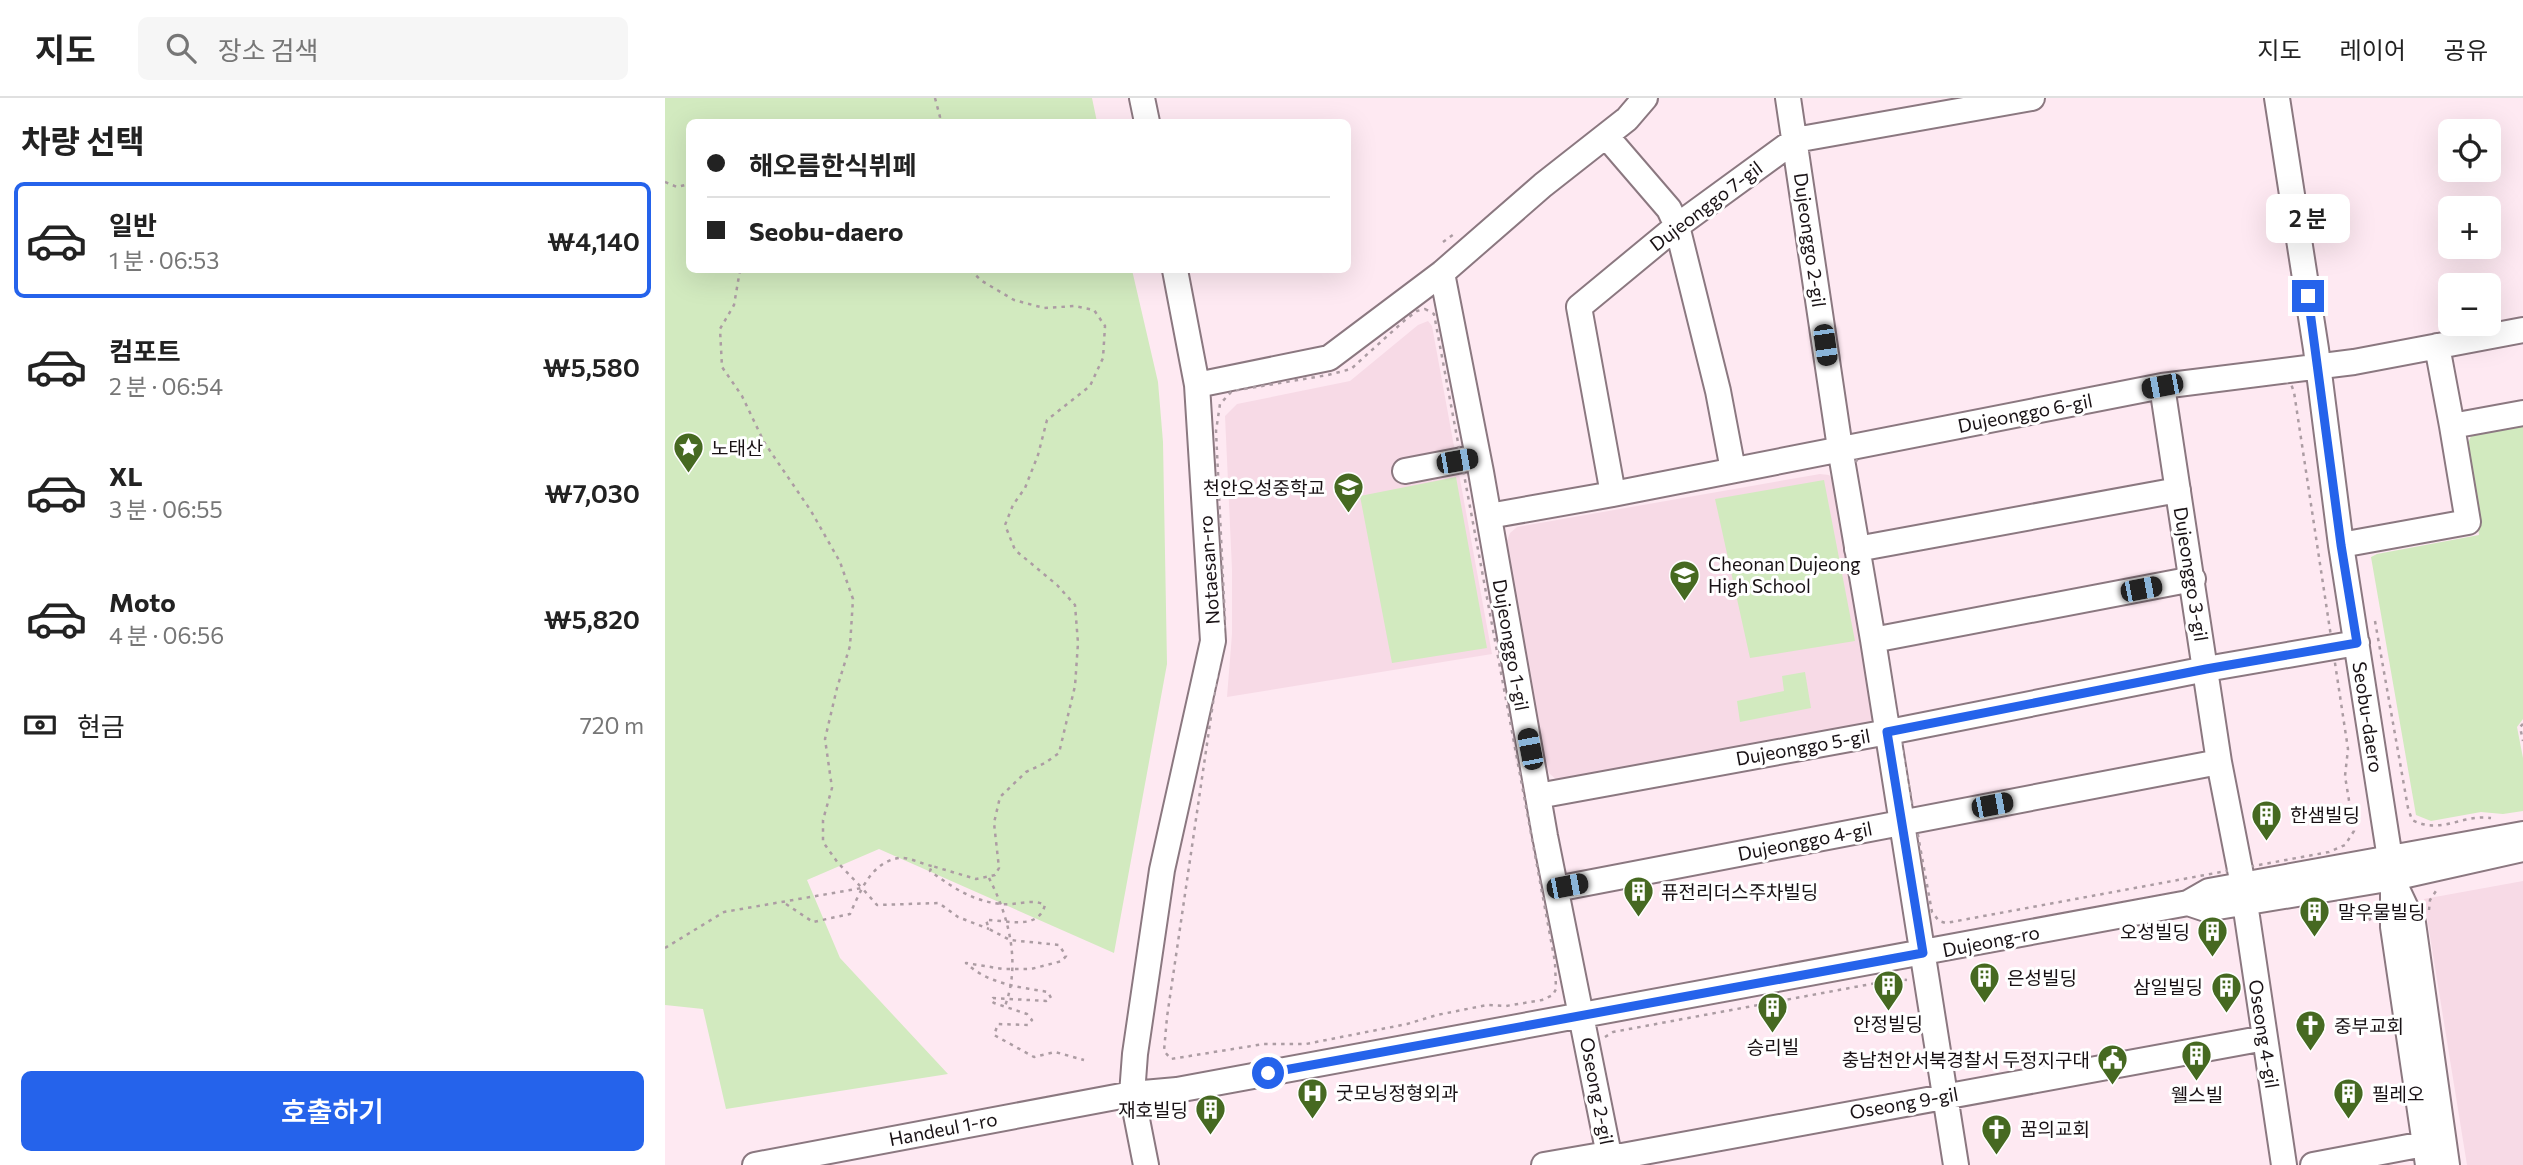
<!DOCTYPE html>
<html lang="ko">
<meta charset="utf-8">
<style>
:root{--surface:#fff;--page:#f6f6f6;--text:#222;--muted:#767676;--line:#e0e0e0;--accent:#2563eb}
body{margin:0;font-family:Commissioner,"Noto Sans KR",sans-serif;background:var(--page);color:var(--text);height:100vh;display:flex;flex-direction:column;font-size:26px;white-space:nowrap}
*{box-sizing:border-box;margin:0}
p{font-size:23px;color:var(--muted)}
.icon{flex:none;width:38px;height:38px;fill:none;stroke:currentColor;stroke-width:2;stroke-linecap:round;stroke-linejoin:round}
.map{position:relative;flex:1;overflow:hidden}
.drawer{display:flex;flex-direction:column;background:var(--surface);width:665px}
.drawer>*{flex:none}
.guide{position:absolute;left:21px;top:21px;width:665px;height:154px;border-radius:10px;box-shadow:0 7px 28px #0002;display:grid;align-content:center;height:154px;padding:0 21px;background:var(--surface)}
.fabs{position:absolute;left:1773px;top:21px;display:grid;gap:14px}
.fabs a{display:grid;place-items:center;width:63px;height:63px;border-radius:10px;background:var(--surface);box-shadow:0 7px 28px #0002;font-size:35px}
.end{position:absolute;width:32px;height:32px;margin:-16px;border:9px solid #2563eb;background:#fff;box-shadow:0 0 0 4px #fff}
.from{border-radius:50%}
.bubble{position:absolute;height:49px;border-radius:10px;background:var(--surface);box-shadow:0 7px 28px #0002;font-size:23px;font-weight:600;line-height:49px;text-align:center}
.car{position:absolute;width:21px;height:42px;margin:-21px -10px;border-radius:9px;box-shadow:0 0 5px 2px #0007;background:linear-gradient(#222 24%,#8ab4d8 0 40%,#222 0 76%,#8ab4d8 0 86%,#222 0)}
.guide b{display:flex;align-items:center;gap:24px;height:66px;font-size:26px}
.guide b+b{border-top:2px solid var(--line)}
.guide i{width:18px;height:18px;background:var(--text)}
ul{padding:0;list-style:none}
li{display:flex;align-items:center;gap:21px;height:116px;margin:0 14px 10px;padding:0 7px;border:4px solid transparent;border-radius:10px}
li div{flex:1}
li b{display:block;font-size:26px}
li em{font-style:normal;font-weight:600}
li.selected{border-color:var(--accent)}
li>.icon{width:63px;height:63px;stroke-width:1.5}
h2{padding:0 21px;font-size:32px;line-height:84px}
.pay{display:flex;align-items:center;gap:18px;height:77px;padding:0 21px;font-size:26px}
.pay p{margin-inline-start:auto}
.button{display:flex;gap:14px;margin-top:auto;padding:14px 21px}
.button a{flex:1;height:80px;border-radius:10px;background:var(--accent);color:#fff;font-size:28px;font-weight:600;line-height:80px;text-align:center}
header{display:flex;align-items:center;gap:42px;box-sizing:border-box;height:98px;padding:0 35px;background:var(--surface);border-bottom:2px solid var(--line)}
header strong{font-size:33px}
nav{display:flex;gap:38px;margin-inline-start:auto;font-size:24px}
.search{width:490px;height:63px;background:var(--page);display:flex;align-items:center;gap:18px;box-sizing:border-box;padding:0 24px;border-radius:10px;color:var(--muted);font-size:26px}
main{display:flex;flex:1;min-height:0}
.map>svg:first-child{display:block}
.built{fill:#f7dae6}
.green{fill:#d2eabf}
.lines{fill:none;stroke-linecap:round;stroke-linejoin:round}
.minor-casing{stroke:#8b7880;stroke-width:28}
.path{stroke:#ac9ca3;stroke-width:2.5;stroke-dasharray:3.5 5;stroke-linecap:butt}
.minor{stroke:#fff;stroke-width:24}
.route{stroke:#2563eb;stroke-width:9}
.labels{text-anchor:middle;stroke-width:6;stroke-linejoin:round;paint-order:stroke}
.street-label{font-size:19px;fill:#191215;stroke:#fff}
.poi-label{font-size:19px;fill:#191215;stroke:#fff;text-anchor:start}
</style>
<header>
<strong>지도</strong>
<div class="search"><svg class="icon" aria-label="search" viewBox="0 0 24 24"><circle cx="10" cy="10" r="6"/><path d="M15 15l6 6"/></svg>장소 검색</div>
<nav><a>지도</a><a>레이어</a><a>공유</a></nav>
</header>
<main>
<section class="drawer">
<h2>차량 선택</h2>
<ul>
<li class="selected"><svg class="icon" aria-label="car" viewBox="0 0 24 24"><path d="M5 17H2v-5l4-1 3-4h7l3 4 3 1v5h-3M9 17h6M6 11h13"/><circle cx="7" cy="17" r="2"/><circle cx="17" cy="17" r="2"/></svg><div><b>일반</b><p>1 분 · 06:53</p></div><em>₩4,140</em></li>
<li><svg class="icon" aria-label="car" viewBox="0 0 24 24"><path d="M5 17H2v-5l4-1 3-4h7l3 4 3 1v5h-3M9 17h6M6 11h13"/><circle cx="7" cy="17" r="2"/><circle cx="17" cy="17" r="2"/></svg><div><b>컴포트</b><p>2 분 · 06:54</p></div><em>₩5,580</em></li>
<li><svg class="icon" aria-label="car" viewBox="0 0 24 24"><path d="M5 17H2v-5l4-1 3-4h7l3 4 3 1v5h-3M9 17h6M6 11h13"/><circle cx="7" cy="17" r="2"/><circle cx="17" cy="17" r="2"/></svg><div><b>XL</b><p>3 분 · 06:55</p></div><em>₩7,030</em></li>
<li><svg class="icon" aria-label="car" viewBox="0 0 24 24"><path d="M5 17H2v-5l4-1 3-4h7l3 4 3 1v5h-3M9 17h6M6 11h13"/><circle cx="7" cy="17" r="2"/><circle cx="17" cy="17" r="2"/></svg><div><b>Moto</b><p>4 분 · 06:56</p></div><em>₩5,820</em></li>
</ul>
<div class="pay"><svg class="icon" aria-label="cash" viewBox="0 0 24 24"><path d="M3 7h18v10H3z"/><circle cx="12" cy="12" r="2"/></svg>현금<p>720 m</p></div>
<div class="button"><a>호출하기</a></div>
</section>
<div class="map">
<svg width="1858" height="1067" viewBox="0 0 1858 1067">
<rect width="100%" height="100%" fill="#fee9f2"/>
<path class="built" d="M763,223L767,228L827,556L562,599L567,536V471L560,318L572,306L685,283L753,227Z
M1155,376L1164,377L1170,384L1207,609V622L1201,632L892,682L885,676L881,671L841,445L845,435L852,429Z
M1858,783V1067H1802L1759,801Z"/>
<path class="green" d="M0,0H427L432,24H24V172H467L493,284L498,344L502,566L449,855L214,751L142,782L175,860L283,976L61,1011L38,911L0,907Z
M1858,327V621L1852,629L1858,660V713L1838,716L1816,714L1766,723L1751,717L1706,459L1712,456L1814,437L1802,347L1807,336Z
M791,379L822,550L727,565L695,398Z
M1159,382L1190,543L1085,560L1050,401Z
M1140,574L1146,610L1075,624L1072,603L1119,593L1117,578Z"/>
<g class="lines">
<defs>
<path id="minor" d="M477,0L482,24
M1123,0L1175,350L1208,542L1291,1067
M1612,0L1651,251L1676,447L1728,780V829L1763,1067
M942,39L1004,111L1012,128L1053,293L1068,372
M777,175L816,374L880,738L946,1067
M1772,248L1787,328
M532,287L664,260L777,175L878,87L962,21L980,0
M1497,288L1554,664L1578,787
M740,373L813,359
M948,396L914,209L1012,128L1130,42L1367,0
M824,418L948,396L1497,288L1689,264L1858,232
M1676,447L1803,424L1787,328L1858,315
M1192,451L1513,392
M1208,542L1528,481
M873,698L1234,632L1541,571L1692,545
M1858,736L1544,793L1523,805L1541,811L1728,780L1858,751
M891,791L1554,664
M1732,791L1748,825L1782,1067
M1580,805L1619,1067
M90,1067L467,996L512,992L1523,805
M481,1067L467,996L470,956L497,772L548,543L532,287L510,172
M879,1067L931,1058H957L1600,940
M1648,1067L1759,1046"/>
</defs>
<use href="#minor" class="minor-casing"/>
<path class="path" d="M270,0L275,19L274,24
M0,84L12,89L24,86
M778,144L789,136
M75,172L69,207L55,231L57,269L77,298L99,344L146,413L175,464L188,501L185,548L172,590L160,641L167,690L158,722V744L173,765L197,790
M305,172L317,183L349,202L379,210L410,208L429,212L440,228L438,260L425,288L382,322L373,357L360,390L348,407L340,427L350,452L392,487L410,507L413,545L410,588L394,655L380,665L361,674L335,699L329,725L334,770L330,777L311,781L267,768L265,773C287,789 307,803 336,806C350,808 367,800 380,807C373,833 342,822 321,822L324,831L345,842L394,847L401,858L397,863L366,871H338L301,865C323,886 354,889 383,894L386,900L381,903L328,900L326,903L329,905L362,916L367,922L363,927L333,926L329,937L369,959L390,954L419,962
M760,211L769,216L890,864L891,891L888,897L877,902L841,908L822,907L772,917L742,926L641,946H599L506,961L499,953L502,919L560,523L551,333L555,306L567,293L663,277L686,271L740,222L752,213Z
M1620,283L1626,286L1629,294L1683,651L1680,678L1689,733L1680,747L1664,754L1281,825L1274,823L1267,814L1186,371L1196,356L1498,298Z
M1710,523L1743,710L1747,722C1776,737 1797,716 1826,720
M1858,626L1855,629L1858,643
M324,780C344,819 356,865 340,908
M121,806L148,824L185,816C195,794 206,764 234,760C244,759 257,766 267,768
M1695,806L1701,810L1707,827
M1764,812L1765,802L1773,790
M0,850L59,814L197,790L212,807L274,805L293,819L324,831
M940,939L948,934L1233,881L1242,882"/>
<use href="#minor" class="minor"/>
</g>
<g class="lines">
<path class="route" d="M603,975L1258,855L1222,634L1541,571L1692,545L1676,447L1643,198"/>
</g>
<defs>
<symbol id="sight-pin" viewBox="-11 -11 22 30"><path d="M0 17L-7.5 6A9.5 9.5 0 1 1 7.5 6Z" fill="#466921" stroke="#fff"/><path d="M0-6L1.8-2.2L6-1.7L2.9 1.2L3.7 5.4L0 3.3L-3.7 5.4L-2.9 1.2L-6-1.7L-1.8-2.2Z" fill="#fff"/></symbol>
<symbol id="school-pin" viewBox="-11 -11 22 30"><path d="M0 17L-7.5 6A9.5 9.5 0 1 1 7.5 6Z" fill="#466921" stroke="#fff"/><path d="M0-5L7-2L0 1L-7-2ZM-4 1L0 2.5L4 1V4Q0 6-4 4Z" fill="#fff"/></symbol>
<symbol id="building-pin" viewBox="-11 -11 22 30"><path d="M0 17L-7.5 6A9.5 9.5 0 1 1 7.5 6Z" fill="#466921" stroke="#fff"/><path d="M-4-6H4V6H1V3H-1V6H-4ZM-2.5-4.3h1.7v1.8h-1.7ZM.8-4.3h1.7v1.8H.8ZM-2.5-1h1.7V.8h-1.7ZM.8-1h1.7V.8H.8Z" fill="#fff"/></symbol>
<symbol id="church-pin" viewBox="-11 -11 22 30"><path d="M0 17L-7.5 6A9.5 9.5 0 1 1 7.5 6Z" fill="#466921" stroke="#fff"/><path d="M-1.2-6h2.4v3.5h3.3v2.4h-3.3V6h-2.4V-.1h-3.3v-2.4h3.3Z" fill="#fff"/></symbol>
<symbol id="civic-pin" viewBox="-11 -11 22 30"><path d="M0 17L-7.5 6A9.5 9.5 0 1 1 7.5 6Z" fill="#466921" stroke="#fff"/><path d="M-.6-6.5H3V-4.5H.6V-3L4-1V1h2V6H-6V1h2V-1L-.6-3ZM-1.2 2.5V6h2.4V2.5Z" fill="#fff"/></symbol>
<symbol id="hospital-pin" viewBox="-11 -11 22 30"><path d="M0 17L-7.5 6A9.5 9.5 0 1 1 7.5 6Z" fill="#466921" stroke="#fff"/><path d="M-5-5h3v3.5h4V-5h3V5h-3V1.5h-4V5h-3Z" fill="#fff"/></symbol>
</defs>
<g fill-rule="evenodd">
<use href="#sight-pin" x="6" y="332" width="35" height="47"/>
<use href="#school-pin" x="666" y="372" width="35" height="47"/>
<use href="#school-pin" x="1002" y="460" width="35" height="47"/>
<use href="#building-pin" x="1584" y="700" width="35" height="47"/>
<use href="#building-pin" x="956" y="776" width="35" height="47"/>
<use href="#building-pin" x="1632" y="796" width="35" height="47"/>
<use href="#building-pin" x="1530" y="816" width="35" height="47"/>
<use href="#building-pin" x="1302" y="862" width="35" height="47"/>
<use href="#building-pin" x="1206" y="870" width="35" height="47"/>
<use href="#building-pin" x="1544" y="872" width="35" height="47"/>
<use href="#building-pin" x="1090" y="892" width="35" height="47"/>
<use href="#church-pin" x="1628" y="910" width="35" height="47"/>
<use href="#building-pin" x="1514" y="940" width="35" height="47"/>
<use href="#civic-pin" x="1430" y="944" width="35" height="47"/>
<use href="#hospital-pin" x="630" y="978" width="35" height="47"/>
<use href="#building-pin" x="1666" y="978" width="35" height="47"/>
<use href="#building-pin" x="528" y="994" width="35" height="47"/>
<use href="#church-pin" x="1314" y="1014" width="35" height="47"/>
</g>
<g class="labels">
<g class="street-label">
<text transform="translate(1041 108) rotate(-37)" y="7">Dujeonggo 7-gil</text>
<text transform="translate(1145 142) rotate(82)" y="7">Dujeonggo 2-gil</text>
<text transform="translate(1360 315) rotate(-11)" y="7">Dujeonggo 6-gil</text>
<text transform="translate(544 472) rotate(-94)" y="7">Notaesan-ro</text>
<text transform="translate(1526 476) rotate(81)" y="7">Dujeonggo 3-gil</text>
<text transform="translate(846 547) rotate(80)" y="7">Dujeonggo 1-gil</text>
<text transform="translate(1703 619) rotate(81)" y="7">Seobu-daero</text>
<text transform="translate(1138 649) rotate(-10)" y="7">Dujeonggo 5-gil</text>
<text transform="translate(1140 743) rotate(-11)" y="7">Dujeonggo 4-gil</text>
<text transform="translate(1326 843) rotate(-11)" y="7">Dujeong-ro</text>
<text transform="translate(1599 936) rotate(81)" y="7">Oseong 4-gil</text>
<text transform="translate(932 993) rotate(79)" y="7">Oseong 2-gil</text>
<text transform="translate(1239 1005) rotate(-10)" y="7">Oseong 9-gil</text>
<text transform="translate(278 1031) rotate(-11)" y="7">Handeul 1-ro</text>
</g>
<g class="poi-label">
<text x="46" y="357">노태산</text>
<text x="660" y="397" text-anchor="end">천안오성중학교</text>
<text x="1043" y="473">Cheonan Dujeong<tspan x="1043" dy="22">High School</tspan></text>
<text x="1625" y="724">한샘빌딩</text>
<text x="996" y="801">퓨전리더스주차빌딩</text>
<text x="1673" y="821">말우물빌딩</text>
<text x="1525" y="841" text-anchor="end">오성빌딩</text>
<text x="1342" y="887">은성빌딩</text>
<text x="1538" y="896" text-anchor="end">삼일빌딩</text>
<text x="1223" y="933" text-anchor="middle">안정빌딩</text>
<text x="1669" y="935">중부교회</text>
<text x="1108" y="956" text-anchor="middle">승리빌</text>
<text x="1425" y="969" text-anchor="end">충남천안서북경찰서 두정지구대</text>
<text x="671" y="1002">굿모닝정형외과</text>
<text x="1707" y="1003">필레오</text>
<text x="1532" y="1004" text-anchor="middle">웰스빌</text>
<text x="523" y="1019" text-anchor="end">재호빌딩</text>
<text x="1355" y="1038">꿈의교회</text>
</g>
</g>
</svg>
<div class="fabs">
<a><svg class="icon" aria-label="locate" viewBox="0 0 24 24"><circle cx="12" cy="12" r="6"/><path d="M12 2v4M12 18v4M2 12h4M18 12h4"/></svg></a>
<a>+</a>
<a>−</a>
</div>
<i class="end from" style="left:603px;top:975px"></i>
<i class="end" style="left:1643px;top:198px"></i>
<div class="bubble" style="left:1601px;top:96px;width:84px">2 분</div>
<i class="car" style="left:1160px;top:247px;rotate:172deg"></i>
<i class="car" style="left:1497px;top:288px;rotate:259deg"></i>
<i class="car" style="left:792px;top:363px;rotate:80deg"></i>
<i class="car" style="left:1476px;top:491px;rotate:79deg"></i>
<i class="car" style="left:865px;top:651px;rotate:349deg"></i>
<i class="car" style="left:1327px;top:707px;rotate:79deg"></i>
<i class="car" style="left:902px;top:788px;rotate:79deg"></i>
<div class="guide">
<b><i class="from"></i>해오름한식뷔페</b>
<b><i></i>Seobu-daero</b>
</div>
</div>
</main>
